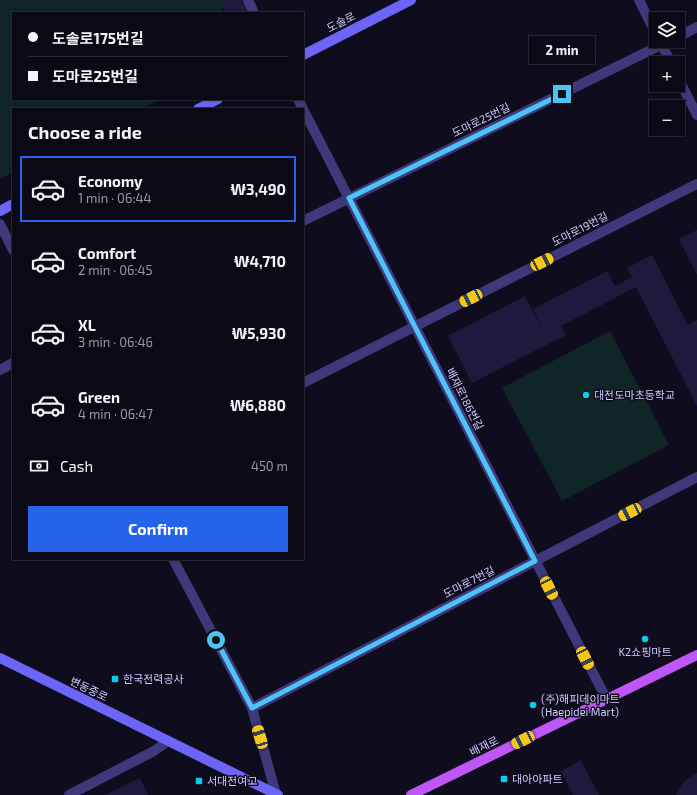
<!DOCTYPE html>
<meta charset="utf-8">
<style>
:root{--surface:#0b0916;--page:#14121f;--text:#f1f3f6;--muted:#9a9aa1;--line:#2b2a35;--accent:#2563eb}
body{margin:0;font-family:"Exo 2","Noto Sans KR",sans-serif;background:var(--page);color:var(--text);height:100vh;display:flex;flex-direction:column;font-size:15px;white-space:nowrap}
*{box-sizing:border-box;margin:0}
p{font-size:13px;color:var(--muted)}
.icon{flex:none;width:22px;height:22px;fill:none;stroke:currentColor;stroke-width:2;stroke-linecap:round;stroke-linejoin:round}
.map{position:relative;flex:1;overflow:hidden}
.details{position:absolute;left:12px;top:108px;width:292px;height:452px;display:flex;flex-direction:column;background:var(--surface);border-radius:0px;box-shadow:0 1px 3px #0004,0 0 0 1px var(--line)}
.details>*{flex:none}
.top-card{position:absolute;left:12px;top:12px;width:292px;height:88px;border-radius:0px;box-shadow:0 1px 3px #0004,0 0 0 1px var(--line);display:grid;align-content:center;height:88px;padding:0 16px;background:var(--surface)}
.tools{position:absolute;left:649px;top:12px;display:grid;gap:8px}
.tools a{display:grid;place-items:center;width:36px;height:36px;border-radius:0px;background:var(--surface);box-shadow:0 1px 3px #0004,0 0 0 1px var(--line);font-size:20px}
.end{position:absolute;width:18px;height:18px;margin:-9px;border:5px solid #4fc3f7;background:#111;box-shadow:0 0 0 2px #111}
.from{border-radius:50%}
.bubble{position:absolute;height:28px;border-radius:0px;background:var(--surface);box-shadow:0 1px 3px #0004,0 0 0 1px var(--line);font-size:13px;font-weight:700;line-height:28px;text-align:center}
.car{position:absolute;width:12px;height:24px;margin:-12px -6px;border-radius:5px;box-shadow:0 0 3px 1px #0007;background:linear-gradient(#f5c518 24%,#345 0 40%,#f5c518 0 76%,#345 0 86%,#f5c518 0)}
.top-card b{display:flex;align-items:center;gap:14px;height:38px;font-size:15px}
.top-card b+b{border-top:1px solid var(--line)}
.top-card i{width:10px;height:10px;background:var(--text)}
ul{padding:0;list-style:none}
li{display:flex;align-items:center;gap:12px;height:66px;margin:0 8px 6px;padding:0 8px;border:2px solid transparent;border-radius:0px}
li div{flex:1}
li b{display:block;font-size:15px}
li em{font-style:normal;font-weight:700}
li.current{border-color:var(--accent)}
li>.icon{width:36px;height:36px;stroke-width:1.5}
h2{padding:0 16px;font-size:18px;line-height:48px}
.pay{display:flex;align-items:center;gap:10px;height:44px;padding:0 16px;font-size:15px}
.pay p{margin-inline-start:auto}
.primary-button{display:flex;gap:8px;margin-top:auto;padding:8px 16px}
.primary-button a{flex:1;height:46px;border-radius:0px;background:var(--accent);color:#fff;font-size:16px;font-weight:700;line-height:46px;text-align:center}
.map>svg:first-child{display:block}
.green{fill:#102626}
.building{fill:#21193d}
.lines{fill:none;stroke-linecap:round;stroke-linejoin:round}
.street{stroke:#3d397a;stroke-width:10}
.secondary{stroke:#6c65f8;stroke-width:10}
.primary{stroke:#bf56f8;stroke-width:10}
.route{stroke:#4fc3f7;stroke-width:5}
.poi-dot{fill:#0acee9;stroke:#0f0c1d;stroke-width:1.5}
.labels{text-anchor:middle;stroke-width:3;stroke-linejoin:round;paint-order:stroke}
.street-label{font-size:11px;fill:#d1cafd;stroke:#0f0c1d}
.poi-label{font-size:11px;fill:#d1cafd;stroke:#0f0c1d;text-anchor:start}
</style>
<div class="map">
<svg width="697" height="795" viewBox="0 0 697 795">
<rect width="100%" height="100%" fill="#0f0c1d"/>
<path class="green" d="M0,0H223L221,13H13V99H160L140,109H13V172L0,179Z
M610,331L669,445L562,501L502,388Z"/>
<path class="building" d="M223,0H244L251,13H226L222,7Z
M697,230V275L679,239Z
M652,255L688,325L697,320V406L636,287L561,326L566,335L472,383L448,336L525,296L545,335L533,309L607,271L615,286L632,277L627,268Z
M581,760L599,795H573L561,771Z
M697,773V795H676L684,781Z
M140,778L148,795H105Z"/>
<g class="lines">
<path class="street" d="M248,0L254,13
M639,0L656,34
M678,37L697,27
M660,41L671,63
M678,78L697,115
M298,99L303,109
M303,109L607,700
M303,221L669,41
M0,224L13,250
M0,370L13,363
M303,383L697,184
M173,559L252,708L276,794
M252,708L697,477
M69,795L154,751L168,741"/>
<path class="secondary" d="M303,55L411,0
M198,109L218,99
M0,211L13,204
M0,658L278,795"/>
<path class="primary" d="M411,795L697,655"/>
</g>
<g class="lines">
<path class="route" d="M216,640L252,708L535,561L349,198L562,94"/>
</g>
<g class="poi-dot">
<circle cx="586" cy="395" r="4"/>
<circle cx="645" cy="639" r="4"/>
<rect x="111" y="675" width="8" height="8" rx="2"/>
<circle cx="533" cy="705" r="4"/>
<rect x="500" y="775" width="8" height="8" rx="2"/>
<rect x="195" y="777" width="8" height="8" rx="2"/>
</g>
<g class="labels">
<g class="street-label">
<text transform="translate(341 22) rotate(-27)" y="4">도솔로</text>
<text transform="translate(481 120) rotate(-26)" y="4">도마로25번길</text>
<text transform="translate(580 229) rotate(-27)" y="4">도마로19번길</text>
<text transform="translate(465 399) rotate(63)" y="4">배재로186번길</text>
<text transform="translate(469 582) rotate(-27)" y="4">도마로7번길</text>
<text transform="translate(89 689) rotate(26)" y="4">변동중로</text>
<text transform="translate(484 746) rotate(-26)" y="4">배재로</text>
</g>
<g class="poi-label">
<text x="594" y="399">대전도마초등학교</text>
<text x="645" y="656" text-anchor="middle">K2쇼핑마트</text>
<text x="123" y="683">한국전력공사</text>
<text x="541" y="703">(주)해피데이마트<tspan x="541" dy="13">(Haepidei Mart)</tspan></text>
<text x="512" y="783">대아아파트</text>
<text x="207" y="785">서대전여고</text>
</g>
</g>
</svg>
<div class="tools">
<a><svg class="icon" aria-label="layers" viewBox="0 0 24 24"><path d="M12 4l9 5-9 5-9-5zM3 14l9 5 9-5"/></svg></a>
<a>+</a>
<a>−</a>
</div>
<i class="end from" style="left:216px;top:640px"></i>
<i class="end" style="left:562px;top:94px"></i>
<div class="bubble" style="left:529px;top:36px;width:66px">2 min</div>
<i class="car" style="left:542px;top:262px;rotate:63deg"></i>
<i class="car" style="left:471px;top:298px;rotate:243deg"></i>
<i class="car" style="left:630px;top:512px;rotate:243deg"></i>
<i class="car" style="left:549px;top:588px;rotate:153deg"></i>
<i class="car" style="left:585px;top:658px;rotate:153deg"></i>
<i class="car" style="left:260px;top:737px;rotate:344deg"></i>
<i class="car" style="left:523px;top:740px;rotate:244deg"></i>
<div class="top-card">
<b><i class="from"></i>도솔로175번길</b>
<b><i></i>도마로25번길</b>
</div>
<section class="details">
<h2>Choose a ride</h2>
<ul>
<li class="current"><svg class="icon" aria-label="car" viewBox="0 0 24 24"><path d="M5 17H2v-5l4-1 3-4h7l3 4 3 1v5h-3M9 17h6M6 11h13"/><circle cx="7" cy="17" r="2"/><circle cx="17" cy="17" r="2"/></svg><div><b>Economy</b><p>1 min · 06:44</p></div><em>₩3,490</em></li>
<li><svg class="icon" aria-label="car" viewBox="0 0 24 24"><path d="M5 17H2v-5l4-1 3-4h7l3 4 3 1v5h-3M9 17h6M6 11h13"/><circle cx="7" cy="17" r="2"/><circle cx="17" cy="17" r="2"/></svg><div><b>Comfort</b><p>2 min · 06:45</p></div><em>₩4,710</em></li>
<li><svg class="icon" aria-label="car" viewBox="0 0 24 24"><path d="M5 17H2v-5l4-1 3-4h7l3 4 3 1v5h-3M9 17h6M6 11h13"/><circle cx="7" cy="17" r="2"/><circle cx="17" cy="17" r="2"/></svg><div><b>XL</b><p>3 min · 06:46</p></div><em>₩5,930</em></li>
<li><svg class="icon" aria-label="car" viewBox="0 0 24 24"><path d="M5 17H2v-5l4-1 3-4h7l3 4 3 1v5h-3M9 17h6M6 11h13"/><circle cx="7" cy="17" r="2"/><circle cx="17" cy="17" r="2"/></svg><div><b>Green</b><p>4 min · 06:47</p></div><em>₩6,880</em></li>
</ul>
<div class="pay"><svg class="icon" aria-label="cash" viewBox="0 0 24 24"><path d="M3 7h18v10H3z"/><circle cx="12" cy="12" r="2"/></svg>Cash<p>450 m</p></div>
<div class="primary-button"><a>Confirm</a></div>
</section>
</div>
